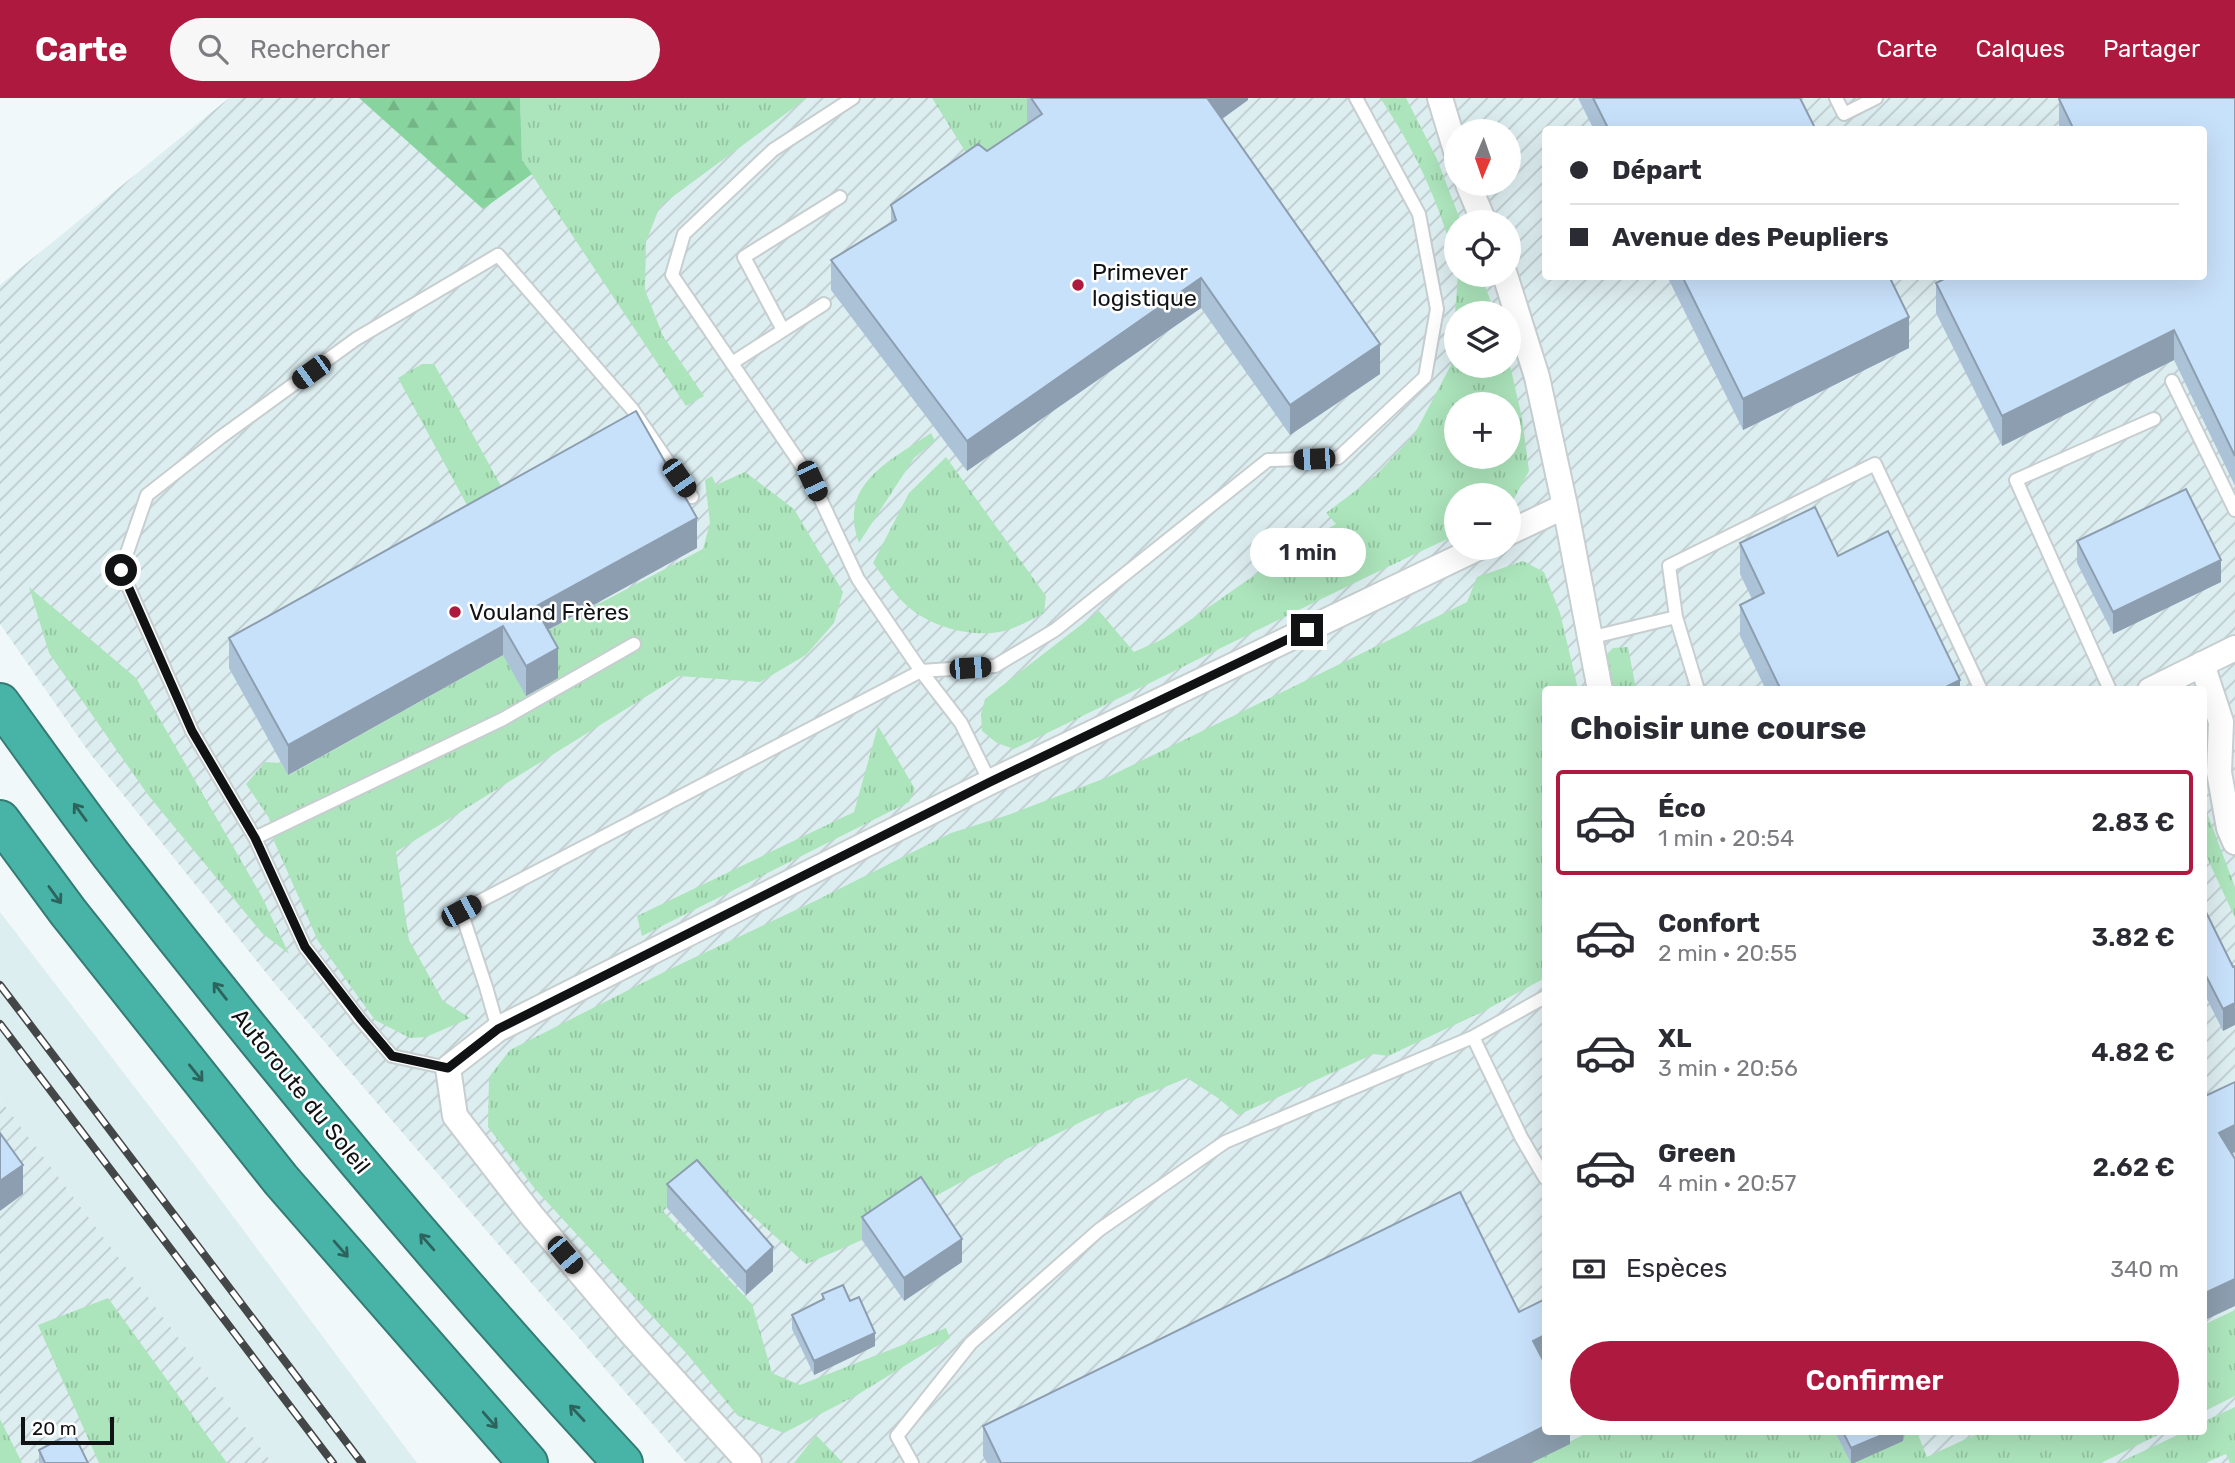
<!DOCTYPE html>
<html lang="fr">
<meta charset="utf-8">
<style>
:root{--surface:#fff;--page:#f7f7f7;--text:#2b2b33;--muted:#7c7c81;--line:#e1e1e2;--accent:#ae1a3f}
body{margin:0;font-family:Rubik,sans-serif;background:var(--page);color:var(--text);height:100vh;display:flex;flex-direction:column;font-size:26px;white-space:nowrap}
*{box-sizing:border-box;margin:0}
p{font-size:23px;color:var(--muted)}
.icon{flex:none;width:38px;height:38px;fill:none;stroke:currentColor;stroke-width:2;stroke-linecap:round;stroke-linejoin:round}
.map{position:relative;flex:1;overflow:hidden}
.sheet{position:absolute;left:1542px;top:588px;width:665px;height:749px;display:flex;flex-direction:column;background:var(--surface);border-radius:7px;box-shadow:0 7px 28px #0002}
.sheet>*{flex:none}
.banner{position:absolute;left:1542px;top:28px;width:665px;height:154px;border-radius:7px;box-shadow:0 7px 28px #0002;display:grid;align-content:center;height:154px;padding:0 28px;background:var(--surface)}
.needle{width:46px;rotate:182deg}
.fabs{position:absolute;left:1444px;top:21px;display:grid;gap:14px}
.fabs a{display:grid;place-items:center;width:77px;height:77px;border-radius:50%;background:var(--surface);box-shadow:0 7px 28px #0002;font-size:35px}
.scale{position:absolute;left:21px;bottom:18px;width:93px;box-sizing:border-box;padding-left:7px;border:4px solid #101213;border-top:0;font-size:19px;line-height:24px;white-space:nowrap;color:#101213;-webkit-text-stroke:5px #fff;paint-order:stroke}
.end{position:absolute;width:32px;height:32px;margin:-16px;border:9px solid #101213;background:#fff;box-shadow:0 0 0 4px #fff}
.from{border-radius:50%}
.bubble{position:absolute;height:49px;border-radius:24px;background:var(--surface);box-shadow:0 7px 28px #0002;font-size:23px;font-weight:600;line-height:49px;text-align:center}
.car{position:absolute;width:21px;height:42px;margin:-21px -10px;border-radius:9px;box-shadow:0 0 5px 2px #0007;background:linear-gradient(#222 24%,#8ab4d8 0 40%,#222 0 76%,#8ab4d8 0 86%,#222 0)}
.banner b{display:flex;align-items:center;gap:24px;height:66px;font-size:26px}
.banner b+b{border-top:2px solid var(--line)}
.banner i{width:18px;height:18px;background:var(--text)}
ul{padding:0;list-style:none}
li{display:flex;align-items:center;gap:21px;height:105px;margin:0 14px 10px;padding:0 14px;border:4px solid transparent;border-radius:7px}
li div{flex:1}
li b{display:block;font-size:26px}
li em{font-style:normal;font-weight:600}
li.current{border-color:var(--accent)}
li>.icon{width:63px;height:63px;stroke-width:1.5}
h2{padding:0 28px;font-size:32px;line-height:84px}
.pay{display:flex;align-items:center;gap:18px;height:77px;padding:0 28px;font-size:26px}
.pay p{margin-inline-start:auto}
.button{display:flex;gap:14px;margin-top:auto;padding:14px 28px}
.button a{flex:1;height:80px;border-radius:42px;background:var(--accent);color:#fff;font-size:28px;font-weight:600;line-height:80px;text-align:center}
header{display:flex;align-items:center;gap:42px;box-sizing:border-box;height:98px;padding:0 35px;background:var(--accent);color:#fff}
header strong{font-size:33px}
nav{display:flex;gap:38px;margin-inline-start:auto;font-size:24px}
.search{width:490px;height:63px;background:var(--page);display:flex;align-items:center;gap:18px;box-sizing:border-box;padding:0 24px;border-radius:38px;color:var(--muted);font-size:26px}
.map>svg:first-child{display:block}
.built{fill:#ddeef1}
.industrial{fill:url(#industrial-furrows);fill-rule:evenodd}
.grass{fill:url(#grass-tufts);fill-rule:evenodd}
.forest{fill:url(#forest-firs)}
.lines{fill:none;stroke-linecap:round;stroke-linejoin:round}
.service-casing{stroke:#c7ced0;stroke-width:16}
.minor-casing{stroke:#c7ced0;stroke-width:28}
.motorway-casing{stroke:#347b73;stroke-width:42}
.service{stroke:#fff;stroke-width:12}
.minor{stroke:#fff;stroke-width:24}
.motorway{stroke:#48b4a7;stroke-width:38}
.rail-casing{stroke:#444748;stroke-width:8}
.rail{stroke:#fff;stroke-width:5;stroke-dasharray:16;stroke-linecap:butt}
.wall{fill:#acc2d7}
.shaded-wall{fill:#8c9eaf}
.building{fill:#c8e1fa;stroke:#8c9eaf;stroke-width:2}
.oneway{stroke:#2c635d}
.route{stroke:#101213;stroke-width:9}
.poi-dot{fill:#ae1a3f;stroke:#fff;stroke-width:2.5}
.labels{text-anchor:middle;stroke-width:5;stroke-linejoin:round;paint-order:stroke}
.poi-label{font-size:23px;fill:#101213;stroke:#fff;text-anchor:start}
.street-label{font-size:23px;fill:#101213;stroke:#fff}
</style>
<header>
<strong>Carte</strong>
<div class="search"><svg class="icon" aria-label="search" viewBox="0 0 24 24"><circle cx="10" cy="10" r="6"/><path d="M15 15l6 6"/></svg>Rechercher</div>
<nav><a>Carte</a><a>Calques</a><a>Partager</a></nav>
</header>
<div class="map">
<svg width="2235" height="1365" viewBox="0 0 2235 1365">
<defs>
<pattern id="industrial-furrows" width="10" height="10" patternUnits="userSpaceOnUse" patternTransform="scale(1.75)"><rect width="10" height="10" fill="#ddeef1"/><path d="M-1 1l2-2M0 10L10 0M9 11l2-2" fill="none" stroke="#bdcbce"/></pattern>
<pattern id="grass-tufts" width="24" height="20" patternUnits="userSpaceOnUse" patternTransform="scale(1.75)"><rect width="24" height="20" fill="#ace4bb"/><path d="M3 7l-1-3M5 7V3M7 7l1-3M15 17l-1-3M17 17v-4M19 17l1-3" fill="none" stroke="#93c3a0"/></pattern>
<pattern id="forest-firs" width="22" height="20" patternUnits="userSpaceOnUse" patternTransform="scale(1.75)"><rect width="22" height="20" fill="#88d49e"/><path d="M5 1l3.5 6h-7zM16 11l3.5 6h-7z" fill="#74b587"/></pattern>
</defs>
<rect width="100%" height="100%" fill="#f0f8fa"/>
<path class="built" d="M0,814L200,1074L417,1365H272L0,1001Z"/>
<path class="industrial" d="M229,0H2235V1365H686L280,892L88,653L0,526V187ZM1545,32H2203V178H1545ZM1456,33H1508V86H1456ZM1456,124H1508V177H1456ZM1456,215H1508V268H1456ZM1456,306H1508V359H1456ZM1456,397H1508V450H1456ZM1545,592H2203V1334H1545Z
M0,1001L272,1365H0Z"/>
<path class="grass" d="M520,0H807L660,108L646,144L645,192L663,238L704,298L686,308L522,62Z
M932,0H1061L1038,44L983,82Z
M1380,0H1406L1437,61L1461,124H1456V168C1441,108 1415,51 1380,0Z
M1458,177H1481L1495,215H1456V268H1508L1509,263L1522,320L1529,373L1509,410L1508,397H1456V437C1307,506 1162,580 1014,651L997,645L982,633L981,616L985,601L1099,513L1134,554L1163,541L1295,449L1336,426L1326,415L1375,378L1414,337L1451,267ZM1456,306H1508V359H1456Z
M422,266H434L501,388L467,407L398,280Z
M931,335L935,343L914,360L859,445C837,386 890,363 931,335Z
M946,359L1046,498L1044,515C1031,522 1018,529 1004,533C972,541 926,528 903,504C892,493 883,478 873,465L909,395Z
M745,374L794,411L843,494L834,525L806,557L760,584L679,578L396,754L409,842L443,903L470,920L426,939L410,940L375,922L318,843L274,743L269,720L246,686L265,664L281,665L289,677L530,542L703,451L710,425L705,382L712,378L716,387Z
M1523,463L1544,474L1560,515L1578,591L1545,592V880L1482,914L1388,958L1374,956L1238,1017L1218,1000L1187,980L1091,1019L974,1077L879,1129L862,1142L806,1166L736,1103L699,1079L663,1113L752,1206L772,1275L800,1287L946,1230L950,1240L857,1297L784,1335L738,1318L687,1256L535,1091L488,1029L489,979L510,952L670,871L815,803L951,735L1011,716L1108,679L1467,504L1477,479Z
M29,489L136,580L262,799L289,856L262,835L148,697L49,555Z
M1628,549L1636,591H1612L1606,569V557L1613,550Z
M878,628L915,691L909,704L642,838L637,818L854,714Z
M2203,704L2235,789V820L2203,751Z
M108,1200L227,1365H99L38,1227Z
M2235,1212V1298L2203,1314V1227Z
M2235,1309V1365H2230L2226,1356L2205,1365H2118L2184,1334H2203V1324Z
M0,1321L22,1365H0Z
M1589,1334H1917L1927,1359L1981,1334H2164L2101,1365H1527Z
M816,1337L843,1365H794Z"/>
<path class="forest" d="M359,0H520L522,62L532,76L483,111Z"/>
<g class="lines">
<defs>
<path id="service" d="M853,0L773,52L684,136L672,177L812,383L858,481L921,573L961,625L990,684
M1836,0L1844,16L1876,0
M783,232L744,159L840,99
M732,265L824,206
M2172,283L2235,412
M1589,540L1676,519
M1698,592L1676,519L1669,468L1875,366L1981,592
M2110,592L2016,382L2154,321
M255,740L503,621L634,546
M498,931L486,889L461,813L921,573L995,568L1055,532L1268,362L1338,360L1425,279L1437,211L1419,116L1356,0
M1473,939L1521,1039L1545,1080
M448,970L392,958L360,921L305,849L255,740L192,633L121,472L147,397L221,339L356,241L498,157L632,311L692,399
M912,1365L897,1338L971,1245L1099,1132L1225,1044L1473,939L1545,899"/>
<path id="minor" d="M1440,0L1456,53
M1468,86L1484,124
M1505,177L1537,279L1565,408L1600,592
M1508,435L1565,408
M2202,566L2221,624L2219,674L2229,730L2235,744
M2150,592L2235,550
M749,1365L631,1235L532,1118L455,1018L448,970L498,931L990,684L1478,450"/>
<path id="motorway" d="M0,605C37,656 74,708 112,758C274,967 444,1171 623,1365
M0,722L68,814L281,1082L528,1365"/>
</defs>
<use href="#service" class="service-casing"/>
<use href="#minor" class="minor-casing"/>
<use href="#motorway" class="motorway-casing"/>
<use href="#service" class="service"/>
<use href="#minor" class="minor"/>
<use href="#motorway" class="motorway"/>
<defs>
<path id="rail" d="M0,887L362,1365
M0,926L333,1365"/>
</defs>
<use href="#rail" class="rail-casing"/>
<use href="#rail" class="rail"/>
</g>
<path class="wall" d="M1027,0H1248V2L1222,21L1380,276L1290,337L1201,210L967,373L831,192V162L891,124V107L987,53L1028,26L1027,24Z
M1578,0H1800L1816,32H1594Z
M2235,0V388L2174,262L2002,348L1936,215V185L2203,178V32H2059V1Z
M1667,178H1889L1909,250L1743,332Z
M2077,443L2221,484L2113,536L2077,465Z
M1740,445L1838,458L1960,592H1766L1740,538V507L1752,501L1740,476Z
M697,450L548,532L558,580L526,598L503,557L288,677L229,570V540Z
M2203,808L2233,869L2223,933L2203,893Z
M667,1086L773,1173L746,1197L667,1110Z
M862,1119L962,1164L904,1203L862,1142Z
M822,1196L850,1203L875,1248L814,1277L792,1231V1217L822,1202Z
M983,1328L1570,1334V1346L1531,1365H987L983,1358Z
M1835,1334H1903V1343L1854,1365H1851Z
M39,1352L88,1365H39Z"/>
<path class="shaded-wall" d="M1209,0H1248V2L1208,31V1Z
M1201,180V210L967,373V343Z
M1909,219V250L1743,332V301Z
M2174,232V262L2002,348V318Z
M1380,246V276L1290,337V307Z
M697,420V450L535,539V509Z
M2221,462V484L2113,536V514Z
M503,528V557L288,677V647Z
M558,550V580L526,598V568Z
M1960,582V592H1940Z
M2235,905V927L2223,933V911Z
M2235,1027V1054L2219,1062V1035Z
M23,1067V1096L0,1113V1083Z
M962,1141V1164L904,1203V1180Z
M773,1149V1173L746,1197V1174Z
M2235,1181V1208L2203,1223V1196Z
M875,1235V1248L814,1277V1263Z
M1545,1237V1267L1533,1243Z
M1545,1328V1334H1570V1346L1531,1365H1471Z
M1889,1334H1903V1343L1854,1365H1851V1350Z"/>
<path class="building" d="M1031,0H1209L1208,1L1380,246L1290,307L1201,180L967,343L831,162L896,122L891,107L978,46L987,53L1042,16Z
M1593,0H1800L1816,32H1609Z
M2060,0H2235V358L2174,232L2002,318L1936,185L1950,178H2203V32H2074L2059,1Z
M1682,178H1889L1909,219L1743,301Z
M636,313L697,420L535,509L558,550L526,568L503,528L288,647L229,540Z
M2186,391L2221,462L2113,514L2077,443Z
M1815,409L1838,458L1888,433L1960,582L1940,592H1781L1740,507L1764,495L1740,445Z
M2203,808L2233,869L2235,868V905L2223,911L2203,872Z
M2235,984V1027L2219,1035L2235,1061V1181L2203,1196V999Z
M0,1035L23,1067L0,1083Z
M697,1062L773,1149L746,1174L667,1086Z
M921,1079L962,1141L904,1180L862,1119Z
M1460,1094L1519,1214L1545,1201V1237L1533,1243L1545,1266V1328L1471,1365H1001L983,1328Z
M843,1187L850,1203L859,1199L875,1235L814,1263L792,1217L824,1201L822,1196Z
M73,1334L88,1365H45L39,1352Z
M1843,1334H1889L1851,1350Z"/>
<defs><path id="oneway-shaft" d="M-6 0H5M1.5-3L5.5 0L1.5 3" fill="none" stroke-width="1.6" stroke-linecap="round" stroke-linejoin="round" transform="scale(1.75)"/></defs>
<g class="oneway">
<use href="#oneway-shaft" transform="translate(80 714) rotate(-126)"/>
<use href="#oneway-shaft" transform="translate(55 797) rotate(54)"/>
<use href="#oneway-shaft" transform="translate(220 893) rotate(-128)"/>
<use href="#oneway-shaft" transform="translate(196 975) rotate(51)"/>
<use href="#oneway-shaft" transform="translate(427 1144) rotate(-131)"/>
<use href="#oneway-shaft" transform="translate(341 1151) rotate(49)"/>
<use href="#oneway-shaft" transform="translate(577 1315) rotate(-133)"/>
<use href="#oneway-shaft" transform="translate(490 1322) rotate(49)"/>
</g>
<g class="lines">
<path class="route" d="M121,472L192,633L255,740L305,849L360,920L392,958L448,970L498,931L990,684L1307,532"/>
</g>
<g class="poi-dot">
<circle cx="1078" cy="187" r="7"/>
<circle cx="455" cy="514" r="7"/>
</g>
<g class="labels">
<g class="poi-label">
<text x="1092" y="182">Primever<tspan x="1092" dy="26">logistique</tspan></text>
<text x="469" y="522">Vouland Frères</text>
</g>
<g class="street-label">
<text transform="translate(301 993) rotate(51)" y="8">Autoroute du Soleil</text>
</g>
</g>
</svg>
<div class="fabs">
<a><svg class="needle" viewBox="-14 -14 28 28"><path d="M0-13l5 13h-10z" fill="#e53935"/><path d="M0 13l5-13h-10z" fill="#7c7c81"/></svg></a>
<a><svg class="icon" aria-label="locate" viewBox="0 0 24 24"><circle cx="12" cy="12" r="6"/><path d="M12 2v4M12 18v4M2 12h4M18 12h4"/></svg></a>
<a><svg class="icon" aria-label="layers" viewBox="0 0 24 24"><path d="M12 4l9 5-9 5-9-5zM3 14l9 5 9-5"/></svg></a>
<a>+</a>
<a>−</a>
</div>
<div class="scale">20 m</div>
<i class="end from" style="left:121px;top:472px"></i>
<i class="end" style="left:1307px;top:532px"></i>
<div class="bubble" style="left:1250px;top:430px;width:116px">1 min</div>
<i class="car" style="left:311px;top:274px;rotate:234deg"></i>
<i class="car" style="left:1314px;top:361px;rotate:268deg"></i>
<i class="car" style="left:679px;top:380px;rotate:145deg"></i>
<i class="car" style="left:812px;top:383px;rotate:155deg"></i>
<i class="car" style="left:970px;top:570px;rotate:86deg"></i>
<i class="car" style="left:461px;top:813px;rotate:62deg"></i>
<i class="car" style="left:565px;top:1157px;rotate:140deg"></i>
<div class="banner">
<b><i class="from"></i>Départ</b>
<b><i></i>Avenue des Peupliers</b>
</div>
<section class="sheet">
<h2>Choisir une course</h2>
<ul>
<li class="current"><svg class="icon" aria-label="car" viewBox="0 0 24 24"><path d="M5 17H2v-5l4-1 3-4h7l3 4 3 1v5h-3M9 17h6M6 11h13"/><circle cx="7" cy="17" r="2"/><circle cx="17" cy="17" r="2"/></svg><div><b>Éco</b><p>1 min · 20:54</p></div><em>2.83 €</em></li>
<li><svg class="icon" aria-label="car" viewBox="0 0 24 24"><path d="M5 17H2v-5l4-1 3-4h7l3 4 3 1v5h-3M9 17h6M6 11h13"/><circle cx="7" cy="17" r="2"/><circle cx="17" cy="17" r="2"/></svg><div><b>Confort</b><p>2 min · 20:55</p></div><em>3.82 €</em></li>
<li><svg class="icon" aria-label="car" viewBox="0 0 24 24"><path d="M5 17H2v-5l4-1 3-4h7l3 4 3 1v5h-3M9 17h6M6 11h13"/><circle cx="7" cy="17" r="2"/><circle cx="17" cy="17" r="2"/></svg><div><b>XL</b><p>3 min · 20:56</p></div><em>4.82 €</em></li>
<li><svg class="icon" aria-label="car" viewBox="0 0 24 24"><path d="M5 17H2v-5l4-1 3-4h7l3 4 3 1v5h-3M9 17h6M6 11h13"/><circle cx="7" cy="17" r="2"/><circle cx="17" cy="17" r="2"/></svg><div><b>Green</b><p>4 min · 20:57</p></div><em>2.62 €</em></li>
</ul>
<div class="pay"><svg class="icon" aria-label="cash" viewBox="0 0 24 24"><path d="M3 7h18v10H3z"/><circle cx="12" cy="12" r="2"/></svg>Espèces<p>340 m</p></div>
<div class="button"><a>Confirmer</a></div>
</section>
</div>
